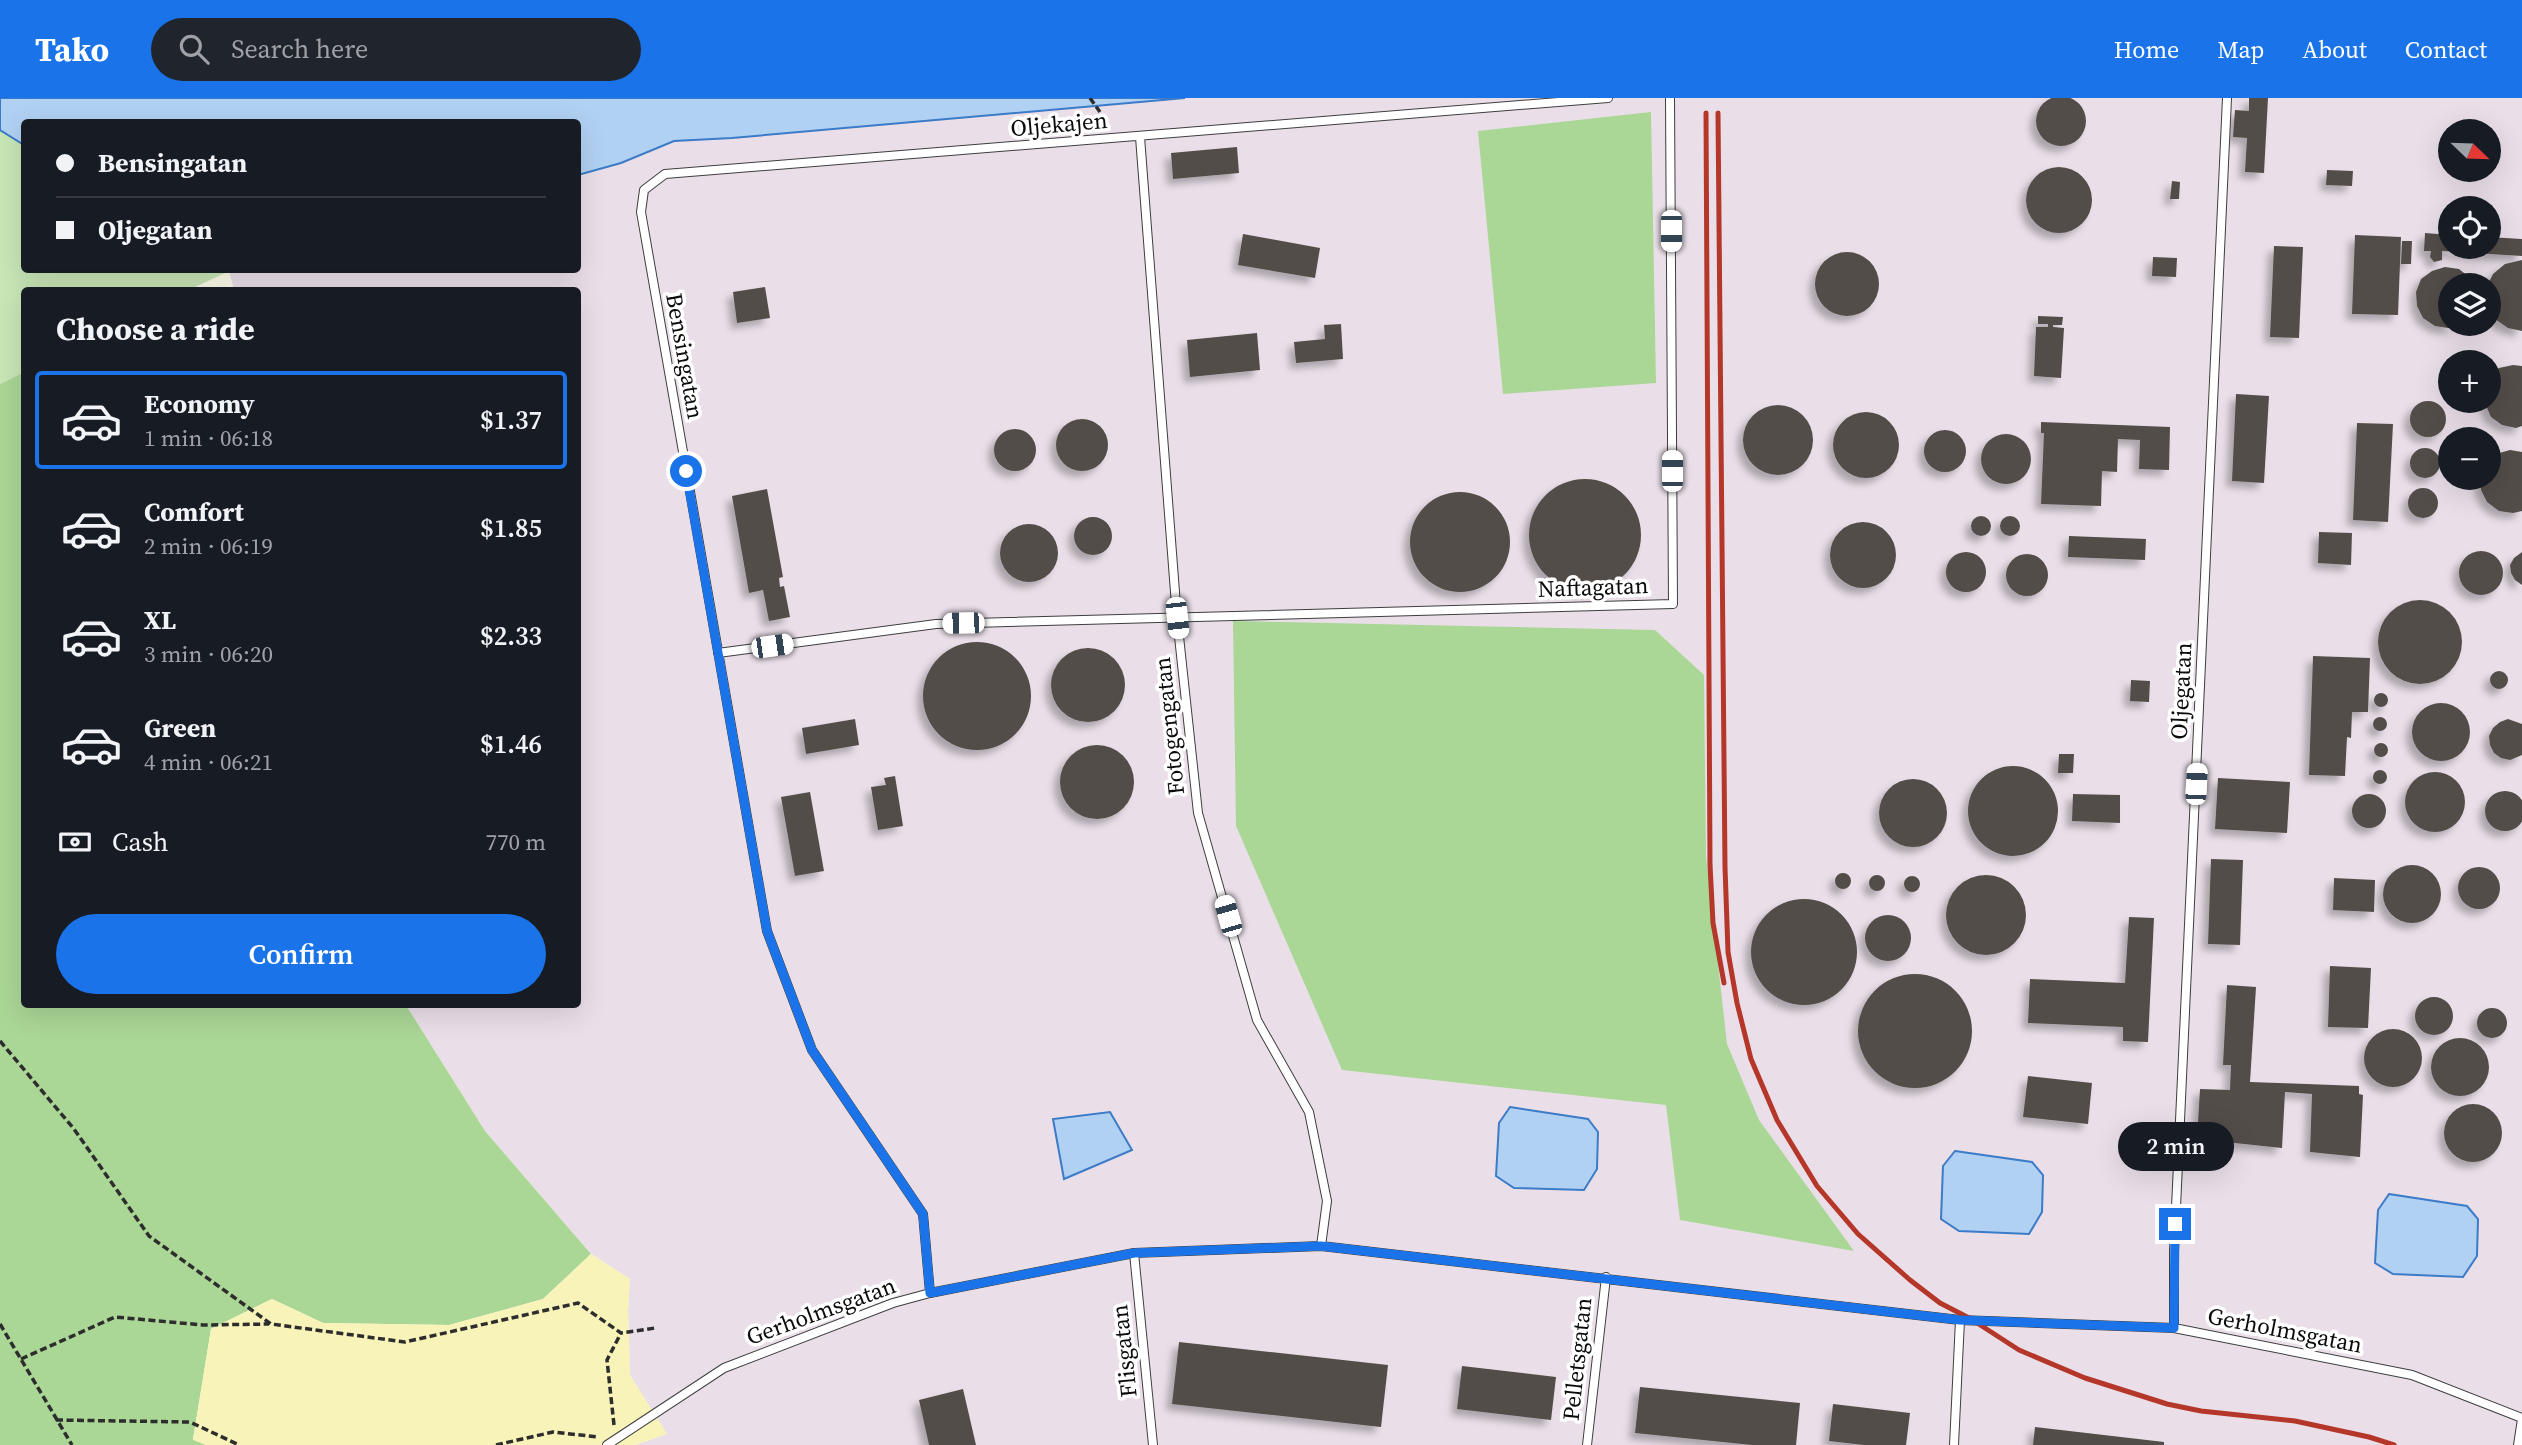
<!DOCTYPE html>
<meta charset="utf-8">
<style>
:root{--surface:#171b24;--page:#20242c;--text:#f1f3f6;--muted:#9ea1a6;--line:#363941;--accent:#1a73e8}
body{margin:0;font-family:"Source Serif 4",serif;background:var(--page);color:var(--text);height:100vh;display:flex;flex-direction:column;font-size:26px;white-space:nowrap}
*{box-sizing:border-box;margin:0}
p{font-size:23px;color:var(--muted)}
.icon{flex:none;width:38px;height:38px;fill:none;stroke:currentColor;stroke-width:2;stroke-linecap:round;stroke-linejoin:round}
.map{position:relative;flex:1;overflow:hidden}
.details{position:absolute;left:21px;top:189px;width:560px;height:721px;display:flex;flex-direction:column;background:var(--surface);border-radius:7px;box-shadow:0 7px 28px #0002}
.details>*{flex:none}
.guide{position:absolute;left:21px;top:21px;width:560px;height:154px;border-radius:7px;box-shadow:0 7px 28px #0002;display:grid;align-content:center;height:154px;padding:0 35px;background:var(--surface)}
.needle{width:46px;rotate:113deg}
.buttons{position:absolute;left:2438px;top:21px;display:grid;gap:14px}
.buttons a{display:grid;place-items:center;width:63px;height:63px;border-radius:50%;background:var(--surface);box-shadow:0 7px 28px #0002;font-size:35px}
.end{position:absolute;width:32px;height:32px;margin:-16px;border:9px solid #1a73e8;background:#fff;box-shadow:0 0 0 4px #fff}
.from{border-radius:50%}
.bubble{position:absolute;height:49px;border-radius:24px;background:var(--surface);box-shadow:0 7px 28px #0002;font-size:23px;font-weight:600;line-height:49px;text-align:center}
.car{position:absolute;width:21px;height:42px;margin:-21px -10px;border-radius:9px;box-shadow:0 0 5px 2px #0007;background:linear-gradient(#fff 24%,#345 0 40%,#fff 0 76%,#345 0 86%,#fff 0)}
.guide b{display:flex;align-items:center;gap:24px;height:66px;font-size:26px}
.guide b+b{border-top:2px solid var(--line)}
.guide i{width:18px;height:18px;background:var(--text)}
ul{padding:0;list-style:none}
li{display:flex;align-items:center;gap:21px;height:98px;margin:0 14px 10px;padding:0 21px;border:4px solid transparent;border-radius:7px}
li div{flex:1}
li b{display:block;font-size:26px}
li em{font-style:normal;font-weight:600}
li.active{border-color:var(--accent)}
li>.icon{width:63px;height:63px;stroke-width:1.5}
h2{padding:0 35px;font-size:32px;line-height:84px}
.pay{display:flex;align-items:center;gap:18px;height:77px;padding:0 35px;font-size:26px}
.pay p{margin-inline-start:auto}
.button{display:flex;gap:14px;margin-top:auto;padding:14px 35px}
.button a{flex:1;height:80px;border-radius:42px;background:var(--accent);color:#fff;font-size:28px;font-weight:600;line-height:80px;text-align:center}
header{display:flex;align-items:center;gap:42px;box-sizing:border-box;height:98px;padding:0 35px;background:var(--accent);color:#fff}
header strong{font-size:33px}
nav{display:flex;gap:38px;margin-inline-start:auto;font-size:24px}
.search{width:490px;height:63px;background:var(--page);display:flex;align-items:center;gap:18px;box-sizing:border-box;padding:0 24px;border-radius:38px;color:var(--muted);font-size:26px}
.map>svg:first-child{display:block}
.industrial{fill:#eadfe9;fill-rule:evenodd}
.green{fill:#c8e6b6}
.forest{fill:#aad696}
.sand{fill:#f8f3b8}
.water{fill:#b1d1f3;stroke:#3b7bc7;stroke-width:2}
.building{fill:#534e48;filter:url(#shadow)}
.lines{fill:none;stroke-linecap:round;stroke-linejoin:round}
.lane-casing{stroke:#3e3e3e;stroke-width:10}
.path{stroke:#2d2d2d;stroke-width:3.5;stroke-dasharray:7 3.5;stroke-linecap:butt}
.lane{stroke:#fff;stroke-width:8}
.rail{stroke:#b4372a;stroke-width:5}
.route{stroke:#1a73e8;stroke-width:9}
.labels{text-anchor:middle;stroke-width:7;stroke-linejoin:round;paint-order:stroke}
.street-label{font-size:23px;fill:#0b0b0b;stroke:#fff}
</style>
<header>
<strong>Tako</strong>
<div class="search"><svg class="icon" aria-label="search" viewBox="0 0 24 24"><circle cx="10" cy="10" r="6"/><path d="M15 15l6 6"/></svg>Search here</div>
<nav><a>Home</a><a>Map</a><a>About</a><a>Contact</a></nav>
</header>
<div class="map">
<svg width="2522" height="1347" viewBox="0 0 2522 1347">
<defs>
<filter id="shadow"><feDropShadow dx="-6" dy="6" stdDeviation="3.5" flood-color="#0004"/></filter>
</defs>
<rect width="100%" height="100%" fill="#fefdea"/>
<path class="industrial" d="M1185,0H2522V1347H635L666,1336L630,1277L628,1212L630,1181L591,1156L485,1033L406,907L578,906V192H234L229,173L578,172V77L621,65L674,43L732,40ZM2450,33H2488V72H2450ZM2450,110H2488V149H2450ZM2450,187H2488V226H2450ZM2450,264H2488V303H2450ZM2450,341H2488V380H2450Z"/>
<path class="green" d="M0,32L24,47V172L229,173L189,192H24V274L0,286Z"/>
<path class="forest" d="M1651,14L1656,285L1503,296L1478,33Z
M24,274V906L406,907L485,1033L591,1156L543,1201L449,1227L323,1225L272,1201L211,1231L193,1341L206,1347H0V286Z
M1233,523L1655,532L1704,577L1706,759L1727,946L1759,1022L1854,1153L1680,1122L1666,1007L1342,972L1236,728Z"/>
<path class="sand" d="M591,1156L630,1181L628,1212L630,1277L667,1336L635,1347H206L193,1342L211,1231L272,1201L323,1225L449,1227L543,1201Z"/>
<path class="water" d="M0,0H1185L732,40L674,43L621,65L578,77V24H24V47L0,32Z
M1510,1009L1588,1021L1598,1034L1597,1071L1584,1092L1514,1090L1496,1078L1499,1025Z
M1110,1014L1132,1052L1064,1081L1053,1021Z
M1955,1053L2032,1064L2043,1077L2042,1114L2029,1136L1959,1133L1941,1121L1943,1068Z
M2389,1096L2467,1108L2478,1121L2477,1158L2463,1179L2393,1176L2375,1165L2378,1112Z"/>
<path class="building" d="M2036 23a25 25 0 1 1 50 0a25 25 0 1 1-50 0Z
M2249,0H2268L2264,75L2245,74L2247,40L2233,39L2235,12L2249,13Z
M1237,49L1239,75L1173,81L1171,55Z
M2026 102a33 33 0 1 1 66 0a33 33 0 1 1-66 0Z
M2327,72L2353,73L2352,88L2326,87Z
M2172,83L2180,84L2179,101H2170Z
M2425,135L2450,137V149H2488V139L2522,141V158L2442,153V162L2434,164L2430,159L2431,153H2424Z
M1243,136L1320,150L1315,180L1238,167Z
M2355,137L2401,139L2398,217L2352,216Z
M2402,143H2412L2411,166H2401Z
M2274,148L2303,149L2299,240L2270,239Z
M1815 186a32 32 0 1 1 64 0a32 32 0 1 1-64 0Z
M2153,159L2177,160L2176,179L2152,178Z
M2522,162V233L2508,230L2495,221L2488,209V186L2493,176L2505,166Z
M2445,169L2459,171L2469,179L2474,187H2450V226L2461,227L2448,230L2435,228L2423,220L2417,208L2416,194L2421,181L2432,173Z
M765,189L770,220L737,225L733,194Z
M2038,218L2063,219L2062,227H2053V229L2064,230L2061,280L2034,278L2036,229H2048V226H2038Z
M1341,226L1343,261L1296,265L1294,244L1325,241L1324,227Z
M1257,235L1260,272L1190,279L1187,242Z
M2513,267L2522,268V328L2516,330L2502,327L2491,319L2484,303H2488L2489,280L2499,270Z
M2236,296L2269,298L2264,385L2232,383Z
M2410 321a18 18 0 1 1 36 0a18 18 0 1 1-36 0Z
M1743 342a35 35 0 1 1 70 0a35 35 0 1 1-70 0Z
M1833 347a33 33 0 1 1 66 0a33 33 0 1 1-66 0Z
M1056 347a26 26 0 1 1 52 0a26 26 0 1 1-52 0Z
M2041,324L2170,329L2169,372L2139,371L2140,342L2118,341L2117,374L2102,373L2101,408L2041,406L2044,335H2041Z
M2357,325L2393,326L2388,424L2353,422Z
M994 352a21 21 0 1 1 42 0a21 21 0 1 1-42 0Z
M1924 353a21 21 0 1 1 42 0a21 21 0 1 1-42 0Z
M1981 361a25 25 0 1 1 50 0a25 25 0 1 1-50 0Z
M2410 365a15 15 0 1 1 30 0a15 15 0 1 1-30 0Z
M2510,352L2522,354V413L2513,415L2499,413L2487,404L2481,392L2480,380H2488V362L2496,356Z
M1529 437a56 56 0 1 1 112 0a56 56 0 1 1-112 0Z
M2408 405a15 15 0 1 1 30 0a15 15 0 1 1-30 0Z
M767,391L783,479L779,480L780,489L784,488L790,519L769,523L763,492L749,495L732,398Z
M1410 444a50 50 0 1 1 100 0a50 50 0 1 1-100 0Z
M2000 428a10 10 0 1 1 20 0a10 10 0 1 1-20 0Z
M1971 428a10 10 0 1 1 20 0a10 10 0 1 1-20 0Z
M1074 438a19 19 0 1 1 38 0a19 19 0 1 1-38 0Z
M1830 457a33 33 0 1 1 66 0a33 33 0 1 1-66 0Z
M1000 455a29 29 0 1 1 58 0a29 29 0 1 1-58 0Z
M2319,434L2352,435L2351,467L2318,465Z
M2069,438L2146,441L2145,462L2068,459Z
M2459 475a22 22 0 1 1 44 0a22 22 0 1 1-44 0Z
M1946 474a20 20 0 1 1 40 0a20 20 0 1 1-40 0Z
M2522,454V487L2515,482L2511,475L2510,467L2514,460Z
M2006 477a21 21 0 1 1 42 0a21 21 0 1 1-42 0Z
M2378 544a42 42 0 1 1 84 0a42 42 0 1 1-84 0Z
M923 598a54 54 0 1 1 108 0a54 54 0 1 1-108 0Z
M1051 587a37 37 0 1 1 74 0a37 37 0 1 1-74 0Z
M2313,558L2370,560L2368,614H2352L2351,640L2347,639L2345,678L2309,677Z
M2490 582a9 9 0 1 1 18 0a9 9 0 1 1-18 0Z
M2131,582L2150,583L2149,604L2130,603Z
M2374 602a7 7 0 1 1 14 0a7 7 0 1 1-14 0Z
M2412 634a29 29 0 1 1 58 0a29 29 0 1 1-58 0Z
M2373 626a7 7 0 1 1 14 0a7 7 0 1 1-14 0Z
M855,621L859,647L806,656L802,630Z
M2508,621L2522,626V657L2510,662L2501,660L2494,655L2490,647L2489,638L2493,630L2500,624Z
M2374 652a7 7 0 1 1 14 0a7 7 0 1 1-14 0Z
M1060 684a37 37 0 1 1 74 0a37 37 0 1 1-74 0Z
M2059,656H2074L2073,675H2058Z
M1968 713a45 45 0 1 1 90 0a45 45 0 1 1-90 0Z
M2373 679a7 7 0 1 1 14 0a7 7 0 1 1-14 0Z
M2405 704a30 30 0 1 1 60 0a30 30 0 1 1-60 0Z
M895,678L903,728L878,732L871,689L886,687L884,680Z
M2218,680L2290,684L2287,735L2215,731Z
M1879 715a34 34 0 1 1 68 0a34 34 0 1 1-68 0Z
M2485 713a20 20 0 1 1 40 0a20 20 0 1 1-40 0Z
M810,694L824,773L795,778L781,699Z
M2073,696L2120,697V725L2072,723Z
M2352 713a17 17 0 1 1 34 0a17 17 0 1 1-34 0Z
M2211,761L2243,762L2240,847L2208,846Z
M2383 796a29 29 0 1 1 58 0a29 29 0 1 1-58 0Z
M2458 790a21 21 0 1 1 42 0a21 21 0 1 1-42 0Z
M1835 783a8 8 0 1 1 16 0a8 8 0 1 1-16 0Z
M1946 817a40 40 0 1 1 80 0a40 40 0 1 1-80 0Z
M1869 785a8 8 0 1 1 16 0a8 8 0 1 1-16 0Z
M1904 786a8 8 0 1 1 16 0a8 8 0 1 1-16 0Z
M2334,780L2375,782L2374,814L2333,812Z
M1751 854a53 53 0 1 1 106 0a53 53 0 1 1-106 0Z
M1865 840a23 23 0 1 1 46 0a23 23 0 1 1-46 0Z
M2129,819L2154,820L2148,944L2123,943V929L2028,925L2030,881L2125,885Z
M2330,868L2371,870L2368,930L2328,929Z
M1858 933a57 57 0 1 1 114 0a57 57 0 1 1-114 0Z
M2227,887L2256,889L2250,984L2359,988V996L2363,997L2360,1059L2310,1054L2312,996L2285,994L2282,1050L2197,1041L2200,991L2230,992L2231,967H2223Z
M2415 918a19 19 0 1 1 38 0a19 19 0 1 1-38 0Z
M2477 925a15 15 0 1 1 30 0a15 15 0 1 1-30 0Z
M2364 960a29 29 0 1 1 58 0a29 29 0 1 1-58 0Z
M2431 969a29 29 0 1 1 58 0a29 29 0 1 1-58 0Z
M2028,978L2092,985L2088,1026L2023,1019Z
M2444 1035a29 29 0 1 1 58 0a29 29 0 1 1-58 0Z
M1179,1244L1388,1267L1381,1329L1172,1306Z
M1462,1268L1556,1279L1551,1322L1457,1311Z
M1640,1289L1800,1305L1796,1347H1752L1635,1335Z
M963,1291L976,1347H929L919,1302Z
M1833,1306L1910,1315L1906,1347H1864L1829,1343Z
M2035,1329L2164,1344V1347H2033Z"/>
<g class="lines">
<defs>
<path id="lane" d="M1140,39L1177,520L1198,715L1257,922L1309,1014L1327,1103L1321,1148
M718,555L936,526L1673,506L1670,0
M1134,1155L1153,1347
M930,1195L923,1116L812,952L767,833L641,114L644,92L665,76L1608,0
M2174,1230V1153L2227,0
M607,1347L724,1270L893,1205L930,1195L1134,1155L1321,1148L1960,1222L2174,1230L2412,1277L2522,1320
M1587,1347L1606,1179
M1954,1347L1960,1222
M2518,1347L2522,1321"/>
</defs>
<use href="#lane" class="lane-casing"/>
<path class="path" d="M1090,0L1100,14
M0,943L74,1031L149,1138L271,1226L405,1244L578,1205L621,1235L655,1230
M0,1226L72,1347
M21,1261L115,1219L203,1227L269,1226
M56,1322L190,1324L239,1347
M614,1327L607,1262L621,1235
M496,1347L553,1334L598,1339"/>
<use href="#lane" class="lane"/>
<path class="rail" d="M1706,15L1710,767L1713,825L1724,885
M1718,15L1725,769L1728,854L1737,905L1751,961L1777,1022L1817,1088L1858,1136L1910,1182L1940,1205L1971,1221L2019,1252L2085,1280L2167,1306L2201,1313L2295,1323L2369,1339L2394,1347"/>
</g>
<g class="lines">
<path class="route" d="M686,373L767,833L812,952L923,1116L930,1195L1134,1155L1321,1148L1960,1222L2174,1230L2175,1126"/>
</g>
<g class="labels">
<g class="street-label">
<text transform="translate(1059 26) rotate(-5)" y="8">Oljekajen</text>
<text transform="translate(685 258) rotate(80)" y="8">Bensingatan</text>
<text transform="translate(1593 489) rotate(-2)" y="8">Naftagatan</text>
<text transform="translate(2181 593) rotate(-87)" y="8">Oljegatan</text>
<text transform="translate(1169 628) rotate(-96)" y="8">Fotogengatan</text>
<text transform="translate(821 1213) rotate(-20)" y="8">Gerholmsgatan</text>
<text transform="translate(2285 1232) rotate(11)" y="8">Gerholmsgatan</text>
<text transform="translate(1124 1253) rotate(-96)" y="8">Flisgatan</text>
<text transform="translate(1577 1261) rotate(-84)" y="8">Pelletsgatan</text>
</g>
</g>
</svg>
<div class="buttons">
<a><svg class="needle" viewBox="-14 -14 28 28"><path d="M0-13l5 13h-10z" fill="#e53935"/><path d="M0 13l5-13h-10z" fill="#9ea1a6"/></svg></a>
<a><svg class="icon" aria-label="locate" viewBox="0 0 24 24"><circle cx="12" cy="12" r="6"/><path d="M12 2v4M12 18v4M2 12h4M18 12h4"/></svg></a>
<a><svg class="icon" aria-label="layers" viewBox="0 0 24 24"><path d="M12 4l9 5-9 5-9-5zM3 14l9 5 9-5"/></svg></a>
<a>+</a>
<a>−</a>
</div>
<i class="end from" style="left:686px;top:373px"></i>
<i class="end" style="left:2175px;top:1126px"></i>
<div class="bubble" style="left:2118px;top:1024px;width:116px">2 min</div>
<i class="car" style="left:1671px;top:133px;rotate:180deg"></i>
<i class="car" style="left:1672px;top:373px;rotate:0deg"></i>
<i class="car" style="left:1177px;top:520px;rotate:174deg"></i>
<i class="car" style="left:963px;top:525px;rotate:269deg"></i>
<i class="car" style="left:772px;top:548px;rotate:82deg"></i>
<i class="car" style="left:2196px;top:686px;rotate:3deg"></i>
<i class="car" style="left:1228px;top:818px;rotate:344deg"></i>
<div class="guide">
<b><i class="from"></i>Bensingatan</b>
<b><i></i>Oljegatan</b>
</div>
<section class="details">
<h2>Choose a ride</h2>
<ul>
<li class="active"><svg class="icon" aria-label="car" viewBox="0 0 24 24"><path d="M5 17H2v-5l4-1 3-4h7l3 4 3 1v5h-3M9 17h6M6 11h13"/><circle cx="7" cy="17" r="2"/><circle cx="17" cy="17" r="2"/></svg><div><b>Economy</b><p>1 min · 06:18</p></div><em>$1.37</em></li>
<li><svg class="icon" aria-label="car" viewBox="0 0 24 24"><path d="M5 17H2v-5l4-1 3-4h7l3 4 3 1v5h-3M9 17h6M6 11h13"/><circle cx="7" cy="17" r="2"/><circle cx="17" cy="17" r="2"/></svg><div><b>Comfort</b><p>2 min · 06:19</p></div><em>$1.85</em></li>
<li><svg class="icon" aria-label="car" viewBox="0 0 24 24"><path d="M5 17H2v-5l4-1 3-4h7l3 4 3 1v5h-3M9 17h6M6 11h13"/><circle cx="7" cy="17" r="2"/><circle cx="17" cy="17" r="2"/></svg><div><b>XL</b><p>3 min · 06:20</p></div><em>$2.33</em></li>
<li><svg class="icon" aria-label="car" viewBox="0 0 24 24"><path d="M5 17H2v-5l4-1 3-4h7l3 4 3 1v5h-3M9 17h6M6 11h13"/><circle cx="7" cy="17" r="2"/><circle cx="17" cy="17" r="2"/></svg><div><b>Green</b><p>4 min · 06:21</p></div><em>$1.46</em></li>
</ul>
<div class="pay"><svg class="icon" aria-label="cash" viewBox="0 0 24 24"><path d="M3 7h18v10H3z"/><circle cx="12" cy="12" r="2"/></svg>Cash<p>770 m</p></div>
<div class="button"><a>Confirm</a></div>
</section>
</div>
